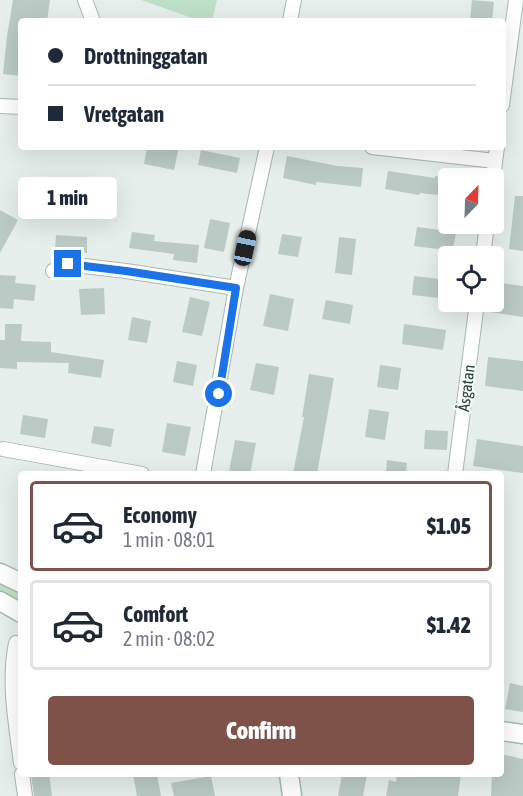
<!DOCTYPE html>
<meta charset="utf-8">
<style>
:root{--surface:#fff;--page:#f6f6f7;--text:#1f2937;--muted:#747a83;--line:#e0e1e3;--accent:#7f5249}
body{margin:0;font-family:"Asap Condensed",sans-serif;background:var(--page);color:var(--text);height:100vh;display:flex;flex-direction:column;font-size:22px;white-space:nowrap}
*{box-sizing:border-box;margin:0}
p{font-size:20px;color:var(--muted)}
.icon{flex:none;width:33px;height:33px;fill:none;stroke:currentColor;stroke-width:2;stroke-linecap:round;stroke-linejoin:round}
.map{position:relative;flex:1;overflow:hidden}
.drawer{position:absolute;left:18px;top:471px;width:486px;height:306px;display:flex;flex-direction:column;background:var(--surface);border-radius:6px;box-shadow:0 6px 24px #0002}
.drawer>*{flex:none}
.top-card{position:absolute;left:18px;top:18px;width:488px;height:132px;border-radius:6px;box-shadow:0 6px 24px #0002;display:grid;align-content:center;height:132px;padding:0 30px;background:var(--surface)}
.needle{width:39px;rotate:23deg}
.buttons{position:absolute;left:438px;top:168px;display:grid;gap:12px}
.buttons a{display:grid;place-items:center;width:66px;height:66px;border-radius:6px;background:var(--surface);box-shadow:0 6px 24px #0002;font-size:30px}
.end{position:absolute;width:27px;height:27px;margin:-14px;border:8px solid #1a73e8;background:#fff;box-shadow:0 0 0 3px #fff}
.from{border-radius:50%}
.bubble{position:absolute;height:42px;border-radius:6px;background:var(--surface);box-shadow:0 6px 24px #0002;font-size:20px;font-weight:800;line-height:42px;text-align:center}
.car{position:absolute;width:18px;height:36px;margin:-18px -9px;border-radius:8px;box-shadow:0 0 4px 2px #0007;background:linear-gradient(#222 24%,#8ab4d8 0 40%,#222 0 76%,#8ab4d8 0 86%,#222 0)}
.top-card b{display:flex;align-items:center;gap:21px;height:57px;font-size:22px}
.top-card b+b{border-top:2px solid var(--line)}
.top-card i{width:15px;height:15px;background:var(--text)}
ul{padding:10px 0 0;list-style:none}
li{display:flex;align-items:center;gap:18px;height:90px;margin:0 12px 9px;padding:0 18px;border:3px solid var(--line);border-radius:6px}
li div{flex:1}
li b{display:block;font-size:22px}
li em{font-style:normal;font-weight:800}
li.current{border-color:var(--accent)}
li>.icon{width:54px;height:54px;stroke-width:1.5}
.cta{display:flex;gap:12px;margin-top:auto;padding:12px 30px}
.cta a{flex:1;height:69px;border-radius:6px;background:var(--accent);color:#fff;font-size:24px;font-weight:800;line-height:69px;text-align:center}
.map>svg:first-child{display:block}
.green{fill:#bfe0c8}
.building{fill:#bbcac4}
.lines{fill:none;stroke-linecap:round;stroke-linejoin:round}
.minor-casing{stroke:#a8b8b2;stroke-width:16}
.secondary-casing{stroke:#a4bbb3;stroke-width:21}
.minor{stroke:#fff;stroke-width:14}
.secondary{stroke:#fff;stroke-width:18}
.route{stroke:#1a73e8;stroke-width:8}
.labels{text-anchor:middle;stroke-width:4.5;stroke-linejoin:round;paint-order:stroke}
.street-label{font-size:16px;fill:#24423a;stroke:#f7fbf9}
</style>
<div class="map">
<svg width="523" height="796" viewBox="0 0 523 796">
<rect width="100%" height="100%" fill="#e6efeb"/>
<path class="green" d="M141,0H217L212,21H201Z
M0,584L21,594V602L0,592Z"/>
<path class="building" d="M13,0H50L47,21H21V76L3,74L7,36Z
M472,0L494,2L492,21H470Z
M147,147H179L174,170L144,164Z
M201,150L240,158L237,173L198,165Z
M287,156L337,166L363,168L361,187L316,182V185L283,178Z
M388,171L435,178V176L448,178V196L420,193L419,195L385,189Z
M515,196H523V251L509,249Z
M0,210L18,220L0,253Z
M210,219L230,223L224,252L204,248Z
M417,227L456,232L453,251L414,246Z
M132,232L155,235L154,241L199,245L197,263L173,260L174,254L129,248Z
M282,234L302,237L298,257L278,254Z
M56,235L87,237V253L55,251Z
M339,237L356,239L352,275L335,273Z
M0,275L16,276L15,283L36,285L34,301L14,299L13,309L0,308Z
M414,276L448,280V299L412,295Z
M494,282L523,286V317L490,312L491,302H494Z
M104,288L105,314L81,315L79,289Z
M270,294L294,299L288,331L263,326Z
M190,297L210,302L202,336L182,332Z
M326,300L353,305L350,324L322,319Z
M132,317L151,321L147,343L128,340Z
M5,324H22L21,341L51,342V352L104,360L101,378L68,373L69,363L17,362V369L0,368V340H5Z
M404,324L446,330L443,350L402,344Z
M488,357L523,361V391L485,386Z
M177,361L197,365L193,386L173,382Z
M256,363L279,367L274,395L250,390Z
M380,365L401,368L398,390L377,387Z
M309,374L334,378L317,474H293L304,417H302Z
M369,409L389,412L385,440L365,437Z
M23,415L48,419L45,438L20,434Z
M167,423L191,427L185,456L162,452Z
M94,426L114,429L111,447L91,443Z
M425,430L448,431L447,450L424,449Z
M477,439L523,446V473L473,466Z
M235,440L256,443L250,474L229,472Z
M387,460L407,463L406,474H386Z
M510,683L523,686V712L505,709Z
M501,754L523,759V796H491L492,774H501Z
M31,774H49L52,796H34Z
M133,774H157L161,796H137Z
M342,774H367L363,796H338Z
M397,774H461L458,796H386L389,780L396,782Z
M211,776L215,796H174L171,783Z"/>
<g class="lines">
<defs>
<path id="minor" d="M85,0L93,21
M290,21L294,0
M502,105L516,0
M0,106L21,107
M372,147L495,161
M493,178L497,147
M483,256L487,224
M53,271L67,264L126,271L236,288
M3,449L142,474
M203,474L236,288L267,147
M455,474L477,302
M16,643C8,682 16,724 21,763
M22,774L25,796"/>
<path id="secondary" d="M0,573L21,583
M0,601L21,613
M501,731L523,734
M289,774L292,796"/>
</defs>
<use href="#minor" class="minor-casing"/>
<use href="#secondary" class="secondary-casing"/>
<use href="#minor" class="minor"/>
<use href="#secondary" class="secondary"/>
</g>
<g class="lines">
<path class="route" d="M68,264L126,271L236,288L219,394"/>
</g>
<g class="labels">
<g class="street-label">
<text transform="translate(466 388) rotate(-83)" y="6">Åsgatan</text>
</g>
</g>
</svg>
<div class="buttons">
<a><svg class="needle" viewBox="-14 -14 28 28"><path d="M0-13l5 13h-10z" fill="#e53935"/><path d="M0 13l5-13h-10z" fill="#747a83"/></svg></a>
<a><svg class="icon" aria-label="locate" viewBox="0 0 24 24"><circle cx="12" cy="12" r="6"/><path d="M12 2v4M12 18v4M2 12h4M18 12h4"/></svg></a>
</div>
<i class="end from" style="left:219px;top:394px"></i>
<i class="end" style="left:68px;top:264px"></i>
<div class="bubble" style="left:18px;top:177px;width:99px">1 min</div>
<i class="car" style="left:245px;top:248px;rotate:12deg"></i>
<div class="top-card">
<b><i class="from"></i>Drottninggatan</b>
<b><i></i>Vretgatan</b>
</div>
<section class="drawer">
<ul>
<li class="current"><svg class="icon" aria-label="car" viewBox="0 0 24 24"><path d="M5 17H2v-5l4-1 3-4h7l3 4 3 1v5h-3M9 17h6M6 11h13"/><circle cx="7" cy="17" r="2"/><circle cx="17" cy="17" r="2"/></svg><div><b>Economy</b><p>1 min · 08:01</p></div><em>$1.05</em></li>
<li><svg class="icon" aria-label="car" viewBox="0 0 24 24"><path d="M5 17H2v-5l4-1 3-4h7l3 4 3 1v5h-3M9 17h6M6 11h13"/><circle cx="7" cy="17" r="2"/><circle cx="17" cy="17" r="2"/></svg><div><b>Comfort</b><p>2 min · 08:02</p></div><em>$1.42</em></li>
</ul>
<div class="cta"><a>Confirm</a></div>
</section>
</div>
